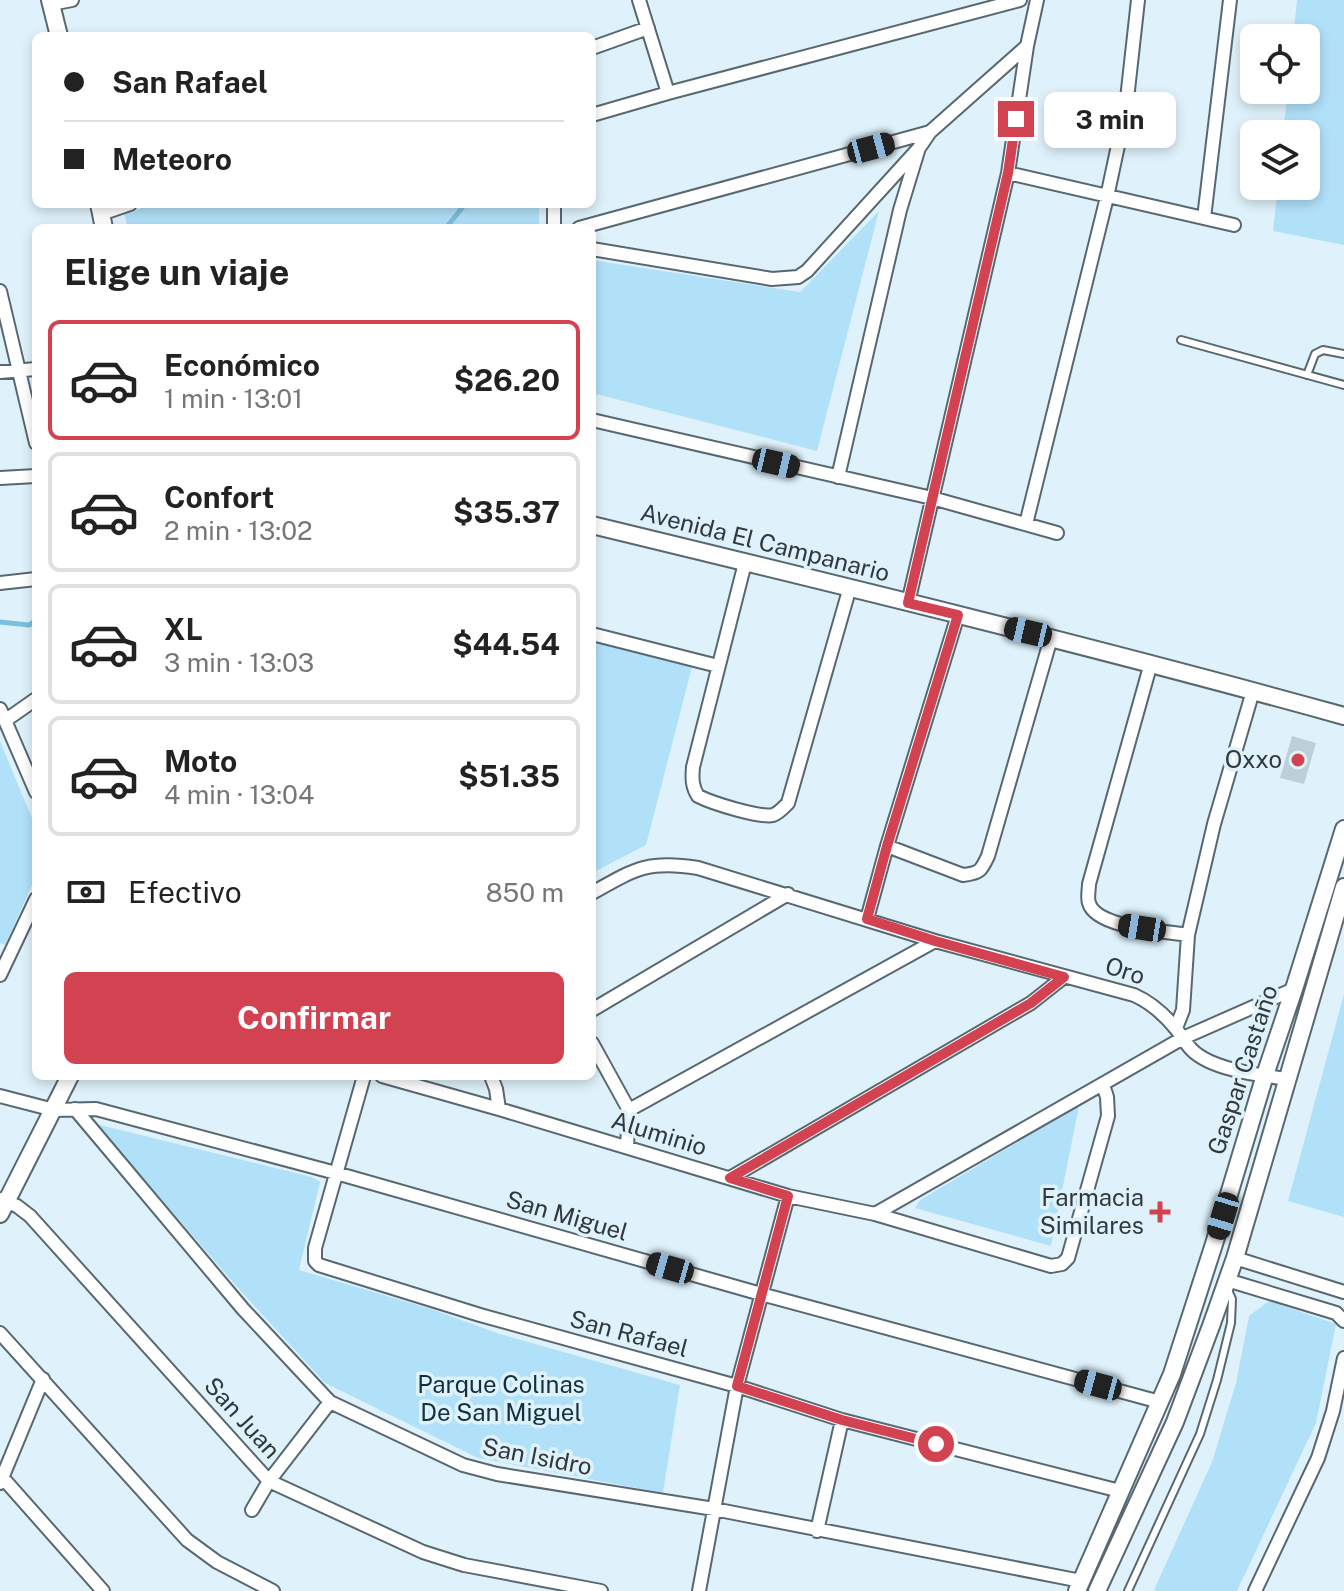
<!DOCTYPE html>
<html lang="es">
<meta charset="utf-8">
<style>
:root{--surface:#fff;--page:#f6f6f6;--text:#222;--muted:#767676;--line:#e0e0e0;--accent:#d34251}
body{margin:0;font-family:"Public Sans",sans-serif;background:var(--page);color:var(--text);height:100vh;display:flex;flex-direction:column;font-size:30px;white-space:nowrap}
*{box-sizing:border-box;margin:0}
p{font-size:26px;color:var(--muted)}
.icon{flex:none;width:44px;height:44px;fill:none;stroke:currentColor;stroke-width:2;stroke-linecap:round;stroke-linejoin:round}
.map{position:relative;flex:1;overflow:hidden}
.sheet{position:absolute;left:32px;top:224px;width:564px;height:856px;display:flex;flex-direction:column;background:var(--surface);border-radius:12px;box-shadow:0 4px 12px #0003}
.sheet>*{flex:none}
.hud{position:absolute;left:32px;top:32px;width:564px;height:176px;border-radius:12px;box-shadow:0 4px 12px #0003;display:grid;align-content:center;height:176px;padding:0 32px;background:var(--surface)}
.tools{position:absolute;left:1240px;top:24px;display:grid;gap:16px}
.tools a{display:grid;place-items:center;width:80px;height:80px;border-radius:12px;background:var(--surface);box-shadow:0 4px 12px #0003;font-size:40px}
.end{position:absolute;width:36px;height:36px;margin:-18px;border:10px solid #d34251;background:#fff;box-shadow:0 0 0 4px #fff}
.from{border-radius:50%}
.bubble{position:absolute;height:56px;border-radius:12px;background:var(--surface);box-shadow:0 4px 12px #0003;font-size:26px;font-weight:700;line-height:56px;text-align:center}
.car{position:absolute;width:24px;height:48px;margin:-24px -12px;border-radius:10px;box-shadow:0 0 6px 2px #0007;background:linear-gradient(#222 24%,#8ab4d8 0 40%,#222 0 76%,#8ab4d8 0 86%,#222 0)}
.hud b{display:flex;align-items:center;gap:28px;height:76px;font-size:30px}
.hud b+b{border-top:2px solid var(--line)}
.hud i{width:20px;height:20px;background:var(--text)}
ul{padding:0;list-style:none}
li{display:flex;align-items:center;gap:24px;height:120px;margin:0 16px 12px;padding:0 16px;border:4px solid var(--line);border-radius:12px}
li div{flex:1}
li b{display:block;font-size:30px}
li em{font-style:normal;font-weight:700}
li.active{border-color:var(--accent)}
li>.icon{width:72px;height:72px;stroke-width:1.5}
h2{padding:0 32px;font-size:36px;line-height:96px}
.pay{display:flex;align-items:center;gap:20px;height:88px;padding:0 32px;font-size:30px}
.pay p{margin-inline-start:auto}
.button{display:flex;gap:16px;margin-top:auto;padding:16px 32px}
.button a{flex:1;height:92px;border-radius:12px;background:var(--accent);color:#fff;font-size:32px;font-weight:700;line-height:92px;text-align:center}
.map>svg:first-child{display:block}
.green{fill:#b1e1f9}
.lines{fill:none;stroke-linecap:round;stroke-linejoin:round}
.stream{stroke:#7dbfde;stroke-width:5}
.building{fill:#bdcfd8}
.lane-casing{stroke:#586870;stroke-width:10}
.street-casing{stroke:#586870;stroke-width:16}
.secondary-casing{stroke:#586870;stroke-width:20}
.lane{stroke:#fff;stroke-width:6}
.street{stroke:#fff;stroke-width:12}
.secondary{stroke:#fff;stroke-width:16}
.route{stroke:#d34251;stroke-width:10}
.poi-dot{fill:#d34251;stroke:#dff2fb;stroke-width:3}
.labels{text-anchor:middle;stroke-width:7;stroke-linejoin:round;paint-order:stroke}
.street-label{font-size:24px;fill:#32393d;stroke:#dff2fb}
.poi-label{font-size:24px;fill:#32393d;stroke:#dff2fb;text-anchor:end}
.park-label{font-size:24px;fill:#12313f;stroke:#dff2fb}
</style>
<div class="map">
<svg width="1344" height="1591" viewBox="0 0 1344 1591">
<rect width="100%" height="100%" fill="#dff2fb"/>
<path class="green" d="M1297,0H1344V245L1273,231L1278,186H1306V134H1283L1288,90H1306V38H1293Z
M153,204H539V228H127L125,214Z
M879,211L817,451L592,393V260L800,292Z
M592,641L692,667L646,845L592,873Z
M0,741L36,828V876L5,945L0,943Z
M1344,994V1217L1288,1201Z
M1079,1106L1051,1246L915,1208L920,1200Z
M96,1124L312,1177L320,1182L299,1270L431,1309L500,1334L680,1385L663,1493L478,1458L325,1383L238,1288Z
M1269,1301L1336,1324L1316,1423L1237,1591H1156L1154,1590L1212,1462L1236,1383L1249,1316Z"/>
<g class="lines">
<path class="stream" d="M446,228L465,204
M0,622L29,625L36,621"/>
</g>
<path class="building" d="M1292,736L1316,743L1304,784L1280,778Z"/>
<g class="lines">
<defs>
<path id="lane" d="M1181,340L1344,385
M1307,375L1315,354L1323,350L1344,354
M1128,1591L1200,1434L1217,1380L1231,1323L1232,1299L1227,1288"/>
<path id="street" d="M639,0L668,93
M51,4L72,0
M592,48L648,28
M592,115L668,93L1020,0
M1008,173L1234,225
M554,204V228
M101,214L130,204
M1204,218L1230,0
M579,228L930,132
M592,249L772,279L798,277L807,271L919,148L930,132L1027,46L1037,0
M0,291L36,443
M0,372L36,369
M592,420L932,498L1057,533
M838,477L900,210L918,151
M0,478L36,476
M1026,524L1107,197L1126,108L1138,0
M745,563L693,767C692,778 692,787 698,796C712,803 759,818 773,815C779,813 784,807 788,803L850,587
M0,583L36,579
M908,603L1008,173L1027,46
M592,634L718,666
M1151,663L1089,884C1089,890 1087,898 1089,903C1096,928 1165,931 1188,935L1214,824L1253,691
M0,709L36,792
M6,720L36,699
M887,846L963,875C980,873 981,871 988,856L1051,638
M592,893C635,869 647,860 698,868L935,941L1134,995C1152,1003 1165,1015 1177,1030C1182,1037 1186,1044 1192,1050C1212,1070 1260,1075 1287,1079
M867,919L887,846L958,615
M0,975L36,899
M592,1010L788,894
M1176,1028L1183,1010L1188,935
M592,1043L629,1110L627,1147
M364,1076L315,1248V1261L319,1265L480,1315L737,1386L842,1420L1120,1491
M382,1076L499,1109L788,1196L875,1214L1051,1266L1062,1264L1068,1258L1108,1116L1107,1097L1103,1085
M491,1076L496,1089L499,1109
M0,1096L54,1110L96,1109L336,1173L761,1294L1160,1402
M75,1109L243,1309L330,1402L463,1465L497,1474L714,1509L1081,1581
M629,1110L935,941
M730,1178L1031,1003L1064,977
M0,1199L17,1206L30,1216L269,1481L423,1552L464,1565L601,1591
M875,1214L1183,1038L1294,989
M1235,1258L1344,1292
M1227,1280L1336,1313L1344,1321
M0,1333L187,1540L217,1562L273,1591
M2,1477L103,1591
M0,1483L43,1379
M252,1510L269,1481L330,1402
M817,1531L842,1420
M699,1591L737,1386L788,1196
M1255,1591L1318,1458L1333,1411L1344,1358"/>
<path id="secondary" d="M50,0L59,36
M99,204L104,228
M592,525C844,586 1095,647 1344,716
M0,1214L70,1076
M1077,1591L1172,1374L1214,1244L1265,1075L1294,989L1344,829
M1097,1591L1175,1422L1211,1326L1235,1258L1344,887"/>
</defs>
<use href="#lane" class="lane-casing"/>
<use href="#street" class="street-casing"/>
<use href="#secondary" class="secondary-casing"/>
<use href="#lane" class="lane"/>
<use href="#street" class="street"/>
<use href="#secondary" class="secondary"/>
</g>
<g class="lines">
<path class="route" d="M936,1444L842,1420L737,1386L788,1196L730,1178L1031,1003L1064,977L935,941L867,919L887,846L958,615L908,603L1008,173L1016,119"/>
</g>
<g class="poi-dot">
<circle cx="1298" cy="760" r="8"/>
<path d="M1156 1200h8v8h8v8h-8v8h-8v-8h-8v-8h8z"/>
</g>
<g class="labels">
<g class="street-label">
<text transform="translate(765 543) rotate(14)" y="8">Avenida El Campanario</text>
<text transform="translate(1125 971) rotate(18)" y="8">Oro</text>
<text transform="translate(1243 1070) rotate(-72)" y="8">Gaspar Castaño</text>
<text transform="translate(659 1134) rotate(17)" y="8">Aluminio</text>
<text transform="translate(567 1216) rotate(16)" y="8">San Miguel</text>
<text transform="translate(629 1334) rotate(15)" y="8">San Rafael</text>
<text transform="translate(242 1418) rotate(48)" y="8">San Juan</text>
<text transform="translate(537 1457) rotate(11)" y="8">San Isidro</text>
</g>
<g class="poi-label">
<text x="1282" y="768">Oxxo</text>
<text x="1144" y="1206">Farmacia<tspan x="1144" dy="28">Similares</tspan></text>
</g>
<g class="park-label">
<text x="501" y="1393">Parque Colinas<tspan x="501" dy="28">De San Miguel</tspan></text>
</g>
</g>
</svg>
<div class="tools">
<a><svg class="icon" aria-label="locate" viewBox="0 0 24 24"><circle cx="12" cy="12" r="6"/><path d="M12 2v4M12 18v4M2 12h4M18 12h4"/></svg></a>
<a><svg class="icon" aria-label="layers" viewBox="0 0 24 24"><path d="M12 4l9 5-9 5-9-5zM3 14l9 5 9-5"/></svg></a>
</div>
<i class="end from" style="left:936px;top:1444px"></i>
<i class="end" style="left:1016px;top:119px"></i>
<div class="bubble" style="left:1044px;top:92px;width:132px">3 min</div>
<i class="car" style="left:871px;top:148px;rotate:75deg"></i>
<i class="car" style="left:776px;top:463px;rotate:103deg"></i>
<i class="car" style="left:1028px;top:632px;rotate:283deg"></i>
<i class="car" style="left:1142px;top:928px;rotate:279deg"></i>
<i class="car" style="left:1223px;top:1216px;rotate:197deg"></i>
<i class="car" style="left:670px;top:1268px;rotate:286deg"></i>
<i class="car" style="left:1098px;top:1385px;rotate:285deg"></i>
<div class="hud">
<b><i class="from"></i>San Rafael</b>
<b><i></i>Meteoro</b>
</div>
<section class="sheet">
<h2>Elige un viaje</h2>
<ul>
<li class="active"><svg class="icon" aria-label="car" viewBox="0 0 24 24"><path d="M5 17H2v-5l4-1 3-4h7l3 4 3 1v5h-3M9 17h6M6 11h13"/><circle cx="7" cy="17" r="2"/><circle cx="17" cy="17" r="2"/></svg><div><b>Económico</b><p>1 min · 13:01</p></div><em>$26.20</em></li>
<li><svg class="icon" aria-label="car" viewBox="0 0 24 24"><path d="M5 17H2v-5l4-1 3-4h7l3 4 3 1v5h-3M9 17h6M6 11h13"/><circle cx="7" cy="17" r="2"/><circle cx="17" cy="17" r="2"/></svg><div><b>Confort</b><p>2 min · 13:02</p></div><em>$35.37</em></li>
<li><svg class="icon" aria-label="car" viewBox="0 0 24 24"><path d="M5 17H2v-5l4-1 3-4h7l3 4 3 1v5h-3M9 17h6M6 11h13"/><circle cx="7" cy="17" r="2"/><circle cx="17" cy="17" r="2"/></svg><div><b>XL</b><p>3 min · 13:03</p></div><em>$44.54</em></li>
<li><svg class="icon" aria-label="car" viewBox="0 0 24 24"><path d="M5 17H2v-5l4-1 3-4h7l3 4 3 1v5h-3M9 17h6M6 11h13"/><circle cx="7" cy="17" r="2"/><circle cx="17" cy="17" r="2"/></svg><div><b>Moto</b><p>4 min · 13:04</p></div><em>$51.35</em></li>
</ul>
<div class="pay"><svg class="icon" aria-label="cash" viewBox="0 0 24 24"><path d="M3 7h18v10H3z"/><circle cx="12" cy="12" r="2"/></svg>Efectivo<p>850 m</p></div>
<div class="button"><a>Confirmar</a></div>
</section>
</div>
